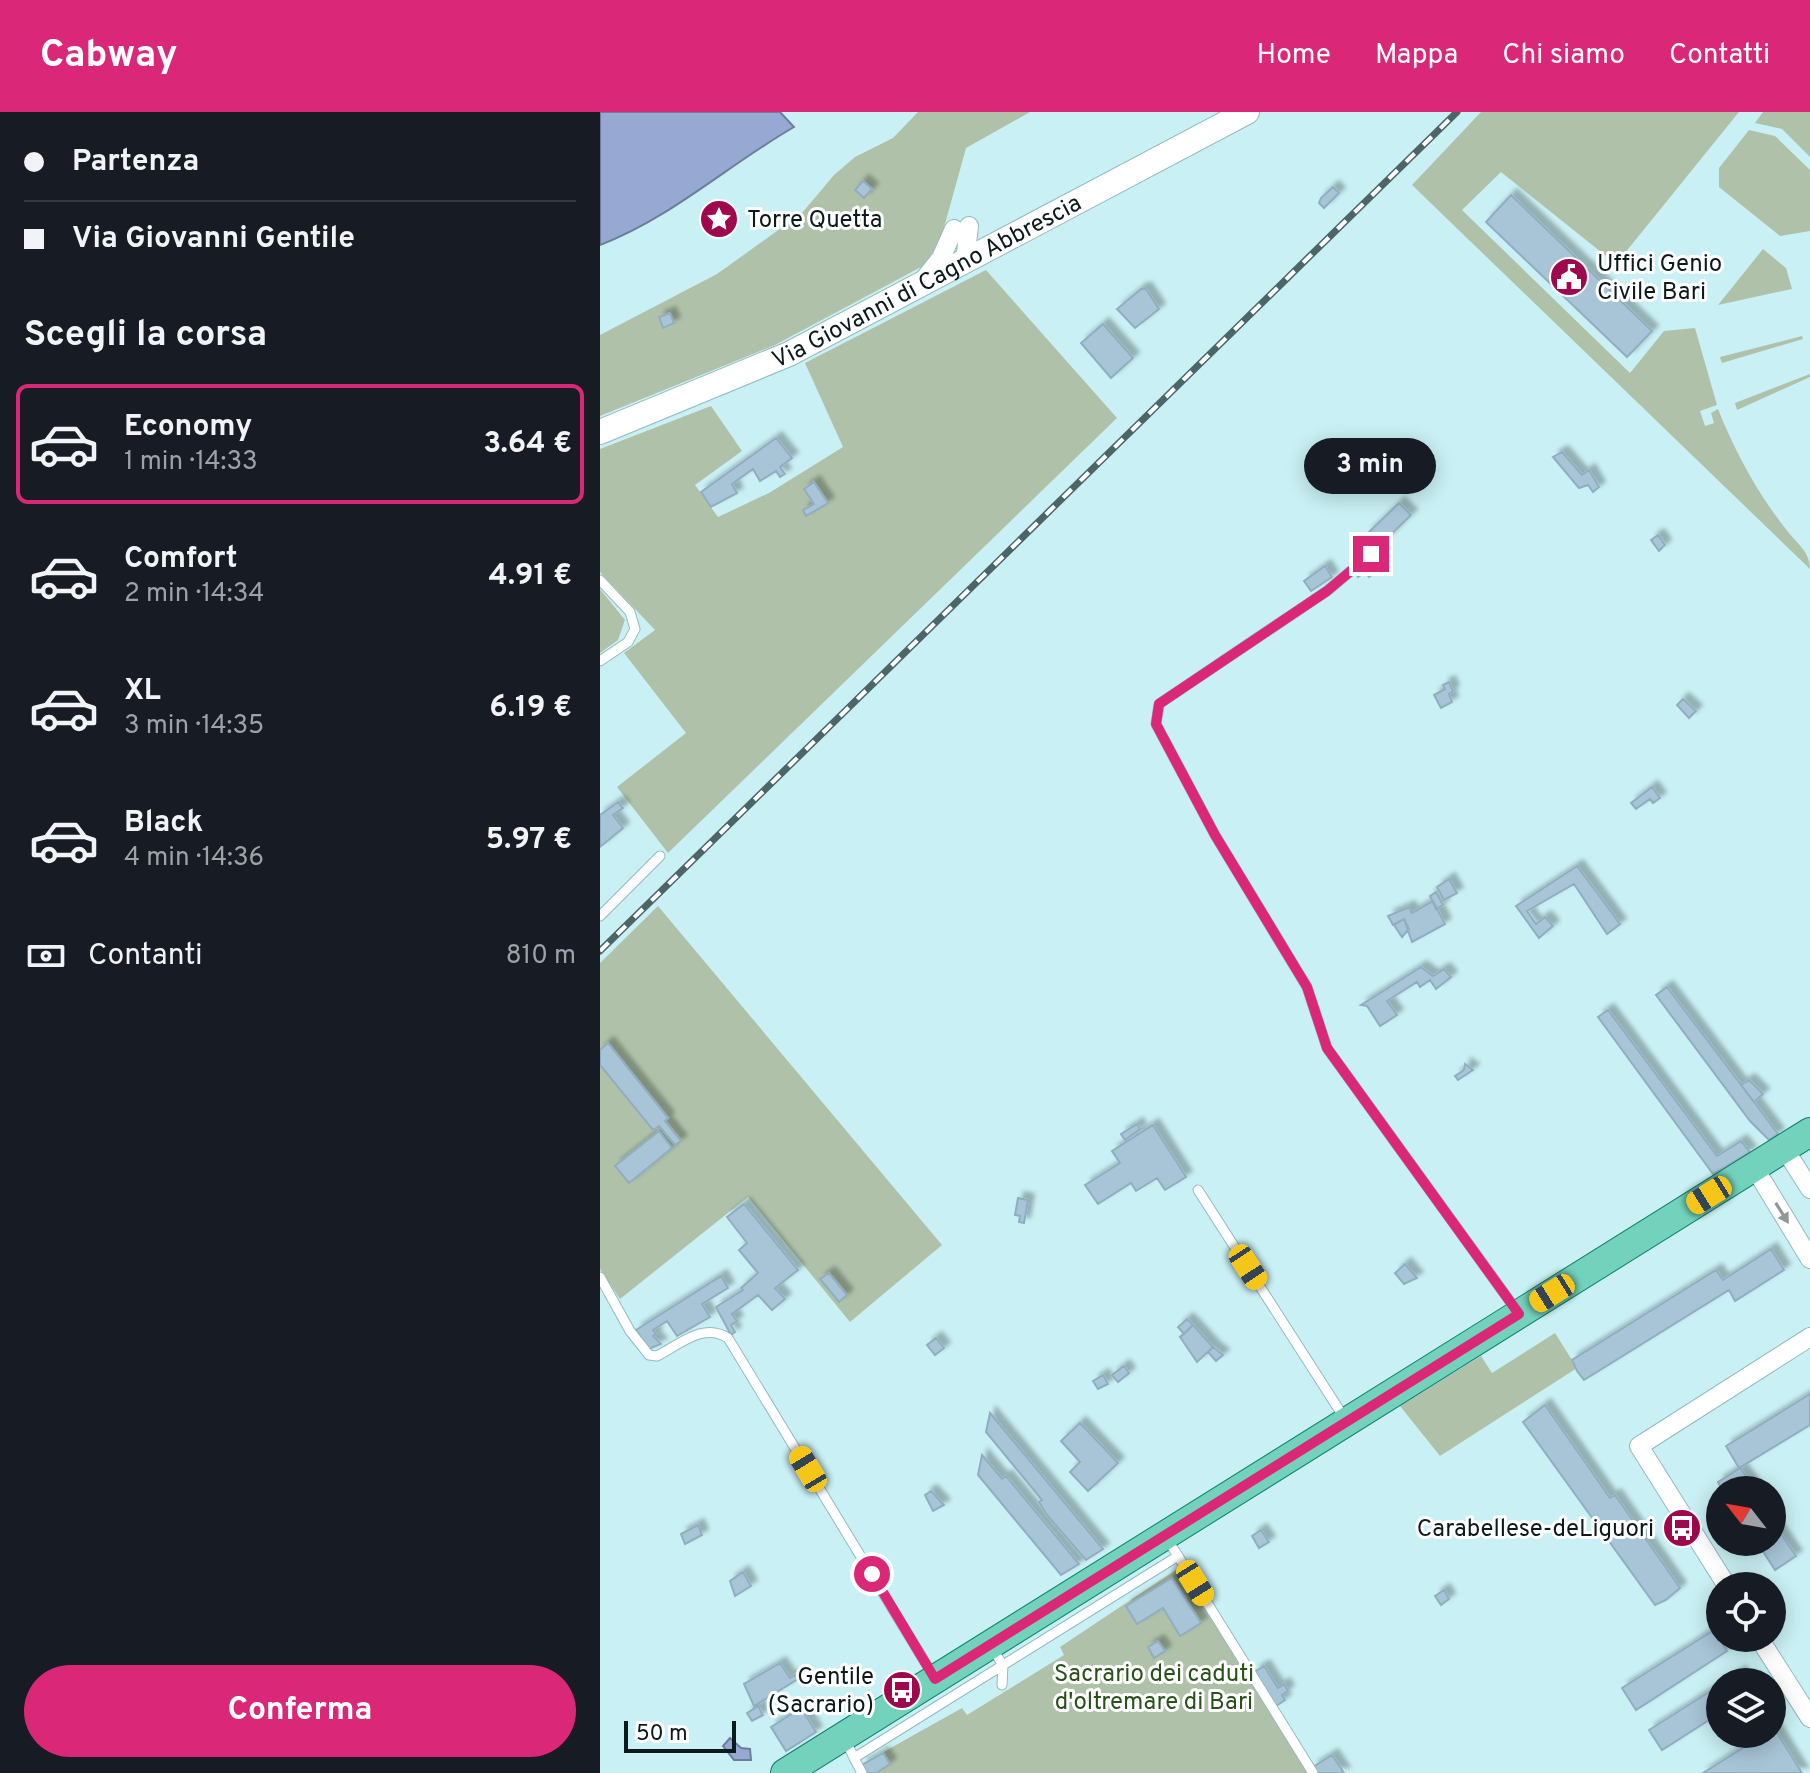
<!DOCTYPE html>
<html lang="it">
<meta charset="utf-8">
<style>
:root{--surface:#171b24;--page:#20242c;--text:#f1f3f6;--muted:#9ea1a6;--line:#363941;--accent:#db2777}
body{margin:0;font-family:Overpass,sans-serif;background:var(--page);color:var(--text);height:100vh;display:flex;flex-direction:column;font-size:30px;white-space:nowrap}
*{box-sizing:border-box;margin:0}
p{font-size:26px;color:var(--muted)}
.icon{flex:none;width:44px;height:44px;fill:none;stroke:currentColor;stroke-width:2;stroke-linecap:round;stroke-linejoin:round}
.map{position:relative;flex:1;overflow:hidden}
.sheet{display:flex;flex-direction:column;background:var(--surface);width:600px}
.sheet>*{flex:none}
.top-card{display:grid;align-content:center;height:176px;padding:0 24px;background:var(--surface)}
.needle{width:52px;rotate:301deg}
.fabs{position:absolute;left:1106px;top:1364px;display:grid;gap:16px}
.fabs a{display:grid;place-items:center;width:80px;height:80px;border-radius:50%;background:var(--surface);box-shadow:0 4px 20px #0003;font-size:40px}
.scale{position:absolute;left:24px;bottom:20px;width:112px;box-sizing:border-box;padding-left:8px;border:4px solid #0c1a1c;border-top:0;font-size:22px;line-height:28px;white-space:nowrap;color:#0c1a1c;-webkit-text-stroke:6px #fff;paint-order:stroke}
.end{position:absolute;width:36px;height:36px;margin:-18px;border:10px solid #db2777;background:#fff;box-shadow:0 0 0 4px #fff}
.from{border-radius:50%}
.bubble{position:absolute;height:56px;border-radius:28px;background:var(--surface);box-shadow:0 4px 20px #0003;font-size:26px;font-weight:700;line-height:56px;text-align:center}
.car{position:absolute;width:24px;height:48px;margin:-24px -12px;border-radius:10px;box-shadow:0 0 6px 2px #0007;background:linear-gradient(#f5c518 24%,#345 0 40%,#f5c518 0 76%,#345 0 86%,#f5c518 0)}
.top-card b{display:flex;align-items:center;gap:28px;height:76px;font-size:30px}
.top-card b+b{border-top:2px solid var(--line)}
.top-card i{width:20px;height:20px;background:var(--text)}
ul{padding:0;list-style:none}
li{display:flex;align-items:center;gap:24px;height:120px;margin:0 16px 12px;padding:0 8px;border:4px solid transparent;border-radius:12px}
li div{flex:1}
li b{display:block;font-size:30px}
li em{font-style:normal;font-weight:700}
li.active{border-color:var(--accent)}
li>.icon{width:72px;height:72px;stroke-width:1.5}
h2{padding:0 24px;font-size:36px;line-height:96px}
.pay{display:flex;align-items:center;gap:20px;height:88px;padding:0 24px;font-size:30px}
.pay p{margin-inline-start:auto}
.action{display:flex;gap:16px;margin-top:auto;padding:16px 24px}
.action a{flex:1;height:92px;border-radius:48px;background:var(--accent);color:#fff;font-size:32px;font-weight:700;line-height:92px;text-align:center}
header{display:flex;align-items:center;gap:48px;box-sizing:border-box;height:112px;padding:0 40px;background:var(--accent);color:#fff}
header strong{font-size:38px}
nav{display:flex;gap:44px;margin-inline-start:auto;font-size:28px}
main{display:flex;flex:1;min-height:0}
.map>svg:first-child{display:block}
.green{fill:#afc2a9}
.water{fill:#97a9d2;stroke:#6d7e9b;stroke-width:2}
.building{fill:#a7c5d7;stroke:#91aec0;stroke-width:2;filter:url(#shadow)}
.lines{fill:none;stroke-linecap:round;stroke-linejoin:round}
.service-casing{stroke:#94babd;stroke-width:11}
.minor-casing{stroke:#94babd;stroke-width:20}
.secondary-casing{stroke:#94babd;stroke-width:26}
.primary-casing{stroke:#117e67;stroke-width:30}
.service{stroke:#fff;stroke-width:9}
.minor{stroke:#fff;stroke-width:18}
.secondary{stroke:#fff;stroke-width:24}
.primary{stroke:#72d2bc;stroke-width:28}
.rail-casing{stroke:#4e6567;stroke-width:7}
.rail{stroke:#fff;stroke-width:4;stroke-dasharray:12;stroke-linecap:butt}
.oneway{fill:#929899}
.route{stroke:#db2777;stroke-width:10}
.labels{text-anchor:middle;stroke-width:6;stroke-linejoin:round;paint-order:stroke}
.poi-label{font-size:24px;fill:#0c1a1c;stroke:#fff;text-anchor:start}
.street-label{font-size:24px;fill:#0c1a1c;stroke:#fff}
.park-label{font-size:24px;fill:#29511b;stroke:#fff}
</style>
<header>
<strong>Cabway</strong>
<nav><a>Home</a><a>Mappa</a><a>Chi siamo</a><a>Contatti</a></nav>
</header>
<main>
<section class="sheet">
<div class="top-card">
<b><i class="from"></i>Partenza</b>
<b><i></i>Via Giovanni Gentile</b>
</div>
<h2>Scegli la corsa</h2>
<ul>
<li class="active"><svg class="icon" aria-label="car" viewBox="0 0 24 24"><path d="M5 17H2v-5l4-1 3-4h7l3 4 3 1v5h-3M9 17h6M6 11h13"/><circle cx="7" cy="17" r="2"/><circle cx="17" cy="17" r="2"/></svg><div><b>Economy</b><p>1 min · 14:33</p></div><em>3.64 €</em></li>
<li><svg class="icon" aria-label="car" viewBox="0 0 24 24"><path d="M5 17H2v-5l4-1 3-4h7l3 4 3 1v5h-3M9 17h6M6 11h13"/><circle cx="7" cy="17" r="2"/><circle cx="17" cy="17" r="2"/></svg><div><b>Comfort</b><p>2 min · 14:34</p></div><em>4.91 €</em></li>
<li><svg class="icon" aria-label="car" viewBox="0 0 24 24"><path d="M5 17H2v-5l4-1 3-4h7l3 4 3 1v5h-3M9 17h6M6 11h13"/><circle cx="7" cy="17" r="2"/><circle cx="17" cy="17" r="2"/></svg><div><b>XL</b><p>3 min · 14:35</p></div><em>6.19 €</em></li>
<li><svg class="icon" aria-label="car" viewBox="0 0 24 24"><path d="M5 17H2v-5l4-1 3-4h7l3 4 3 1v5h-3M9 17h6M6 11h13"/><circle cx="7" cy="17" r="2"/><circle cx="17" cy="17" r="2"/></svg><div><b>Black</b><p>4 min · 14:36</p></div><em>5.97 €</em></li>
</ul>
<div class="pay"><svg class="icon" aria-label="cash" viewBox="0 0 24 24"><path d="M3 7h18v10H3z"/><circle cx="12" cy="12" r="2"/></svg>Contanti<p>810 m</p></div>
<div class="action"><a>Conferma</a></div>
</section>
<div class="map">
<svg width="1210" height="1661" viewBox="0 0 1210 1661">
<defs>
<filter id="shadow"><feDropShadow dx="6" dy="-6" stdDeviation="2" flood-color="#0004"/></filter>
</defs>
<rect width="100%" height="100%" fill="#c9f0f4"/>
<path class="green" d="M318,0H430L366,36L340,130L323,154L175,233L0,304V223L117,162L202,101L234,63L255,45L293,26Z
M881,0H1139L1016,152L901,60L862,98L1030,261L1064,219L1095,216L1117,293L1100,299L1105,314L1114,311L1111,301L1118,297C1136,342 1159,384 1189,421C1199,433 1210,441 1210,457L812,73Z
M1163,0H1210V45L1182,17L1155,11Z
M1149,18L1175,24L1210,58V119L1180,124L1119,75V56Z
M1163,137L1186,156L1192,177L1118,193Z
M386,158L517,306L68,741L17,675L86,621L24,541L55,518L0,460V337L111,294L142,339L95,373L118,405L169,381L243,335L205,251Z
M1202,224L1203,227L1122,251L1120,245Z
M1210,262V265L1137,298L1135,291Z
M0,477L25,508L18,528L0,541Z
M58,794L342,1133L250,1210L148,1085L20,1187L0,1157V851Z
M955,1221L977,1256L840,1344L800,1294L881,1244L892,1261Z
M580,1455L708,1661H267L262,1652L362,1596L367,1603L464,1543L460,1535Z"/>
<path class="water" d="M0,0H180L194,15C128,53 71,106 0,133Z
M130,1626L141,1636L150,1637L151,1648H134L123,1634Z"/>
<path class="building" d="M263,69L272,77L264,86L255,78Z
M733,75L739,81L724,96L719,91L721,86Z
M911,83L1052,219L1027,245L886,110Z
M541,177H546L559,197L535,216L517,197Z
M70,201L74,211L63,216L59,205Z
M503,212L533,246L511,266L481,231Z
M176,326L192,346L180,355L185,362L180,365L176,359L160,369L153,357L132,372L137,381L111,395L101,380Z
M962,340L982,363L989,358L999,375L993,380L988,373L979,376L953,345Z
M214,370L228,391L206,404L203,398L214,392L204,377Z
M799,391L811,403L776,437L767,422Z
M1058,423L1065,433L1059,439L1051,428Z
M725,454L732,465L711,479L704,469Z
M763,455L766,460L773,455L776,460L769,465L765,460L758,465L756,460Z
M849,570L853,579L849,582L852,590L841,596L834,583L845,577L843,573Z
M1083,587L1096,599L1089,606L1077,593Z
M1052,675L1060,686L1053,691L1050,687L1036,697L1031,691Z
M18,690L23,696L13,703L23,716L0,735V703Z
M977,754L1020,812L1007,822L974,772L927,799L936,812L945,805L953,814L939,826L916,794Z
M849,767L857,781L844,788L837,775Z
M836,780L843,793L836,797L830,784Z
M833,789L845,812L812,830L804,807L793,813L788,804L809,795L812,801Z
M804,807L809,817L802,825L794,813Z
M821,855L833,864L844,857L851,865L836,877L830,868L820,875L817,870L787,889L797,903L780,914L767,894L761,893Z
M1067,875L1154,990L1178,1022L1169,1028L1150,1009L1056,883Z
M1008,898L1117,1044L1141,1029L1150,1040L1113,1062L998,905Z
M8,931L68,1006L65,1009L81,1029L75,1033L59,1014L53,1018L0,953V938Z
M865,952L873,958L858,968L855,964L864,958Z
M1149,968L1163,982L1154,990L1141,973Z
M537,1012L540,1017L525,1028L521,1022Z
M553,1013L586,1065L565,1078L557,1066L536,1079L531,1071L498,1092L485,1073L520,1051L512,1039Z
M59,1019L72,1036L29,1071L15,1054Z
M418,1086L428,1088L424,1111L419,1110L420,1104L415,1103Z
M144,1092L198,1158L175,1176L185,1187L172,1198L158,1183L132,1202L137,1209L131,1213L135,1220L131,1223L116,1195L143,1178L141,1176L158,1161L139,1138L147,1131L127,1105Z
M1171,1137L1184,1158L1135,1189L1129,1178L984,1268L977,1259L972,1248L1047,1201L1116,1158L1123,1168Z
M805,1152L817,1166L804,1172L795,1161Z
M229,1161L247,1183L239,1190L220,1167Z
M121,1164L128,1176L102,1192L110,1205L77,1224L67,1209L53,1218L56,1222L53,1224L61,1232L49,1237L36,1218Z
M587,1207L593,1213L584,1222L578,1215Z
M593,1213L613,1235L597,1250L580,1225Z
M336,1226L344,1236L335,1243L327,1233Z
M613,1235L623,1243L616,1249L608,1240Z
M524,1254L529,1261L518,1270L512,1263Z
M503,1263L508,1272L498,1277L493,1269Z
M1210,1282V1313L1139,1356L1126,1334Z
M945,1293L1010,1386L1015,1383L1080,1476L1066,1488L1055,1493L923,1310Z
M390,1301L503,1437L486,1448L447,1403L439,1390L442,1388L386,1320Z
M480,1311L518,1351L488,1379L470,1360L480,1350L461,1329Z
M382,1343L402,1367L406,1364L479,1452L461,1463L378,1363Z
M1140,1356L1156,1377L1122,1378L1118,1370Z
M331,1379L344,1393L333,1399L325,1383Z
M1172,1409L1196,1444L1175,1458L1157,1430H1172Z
M98,1413L102,1423L85,1432L81,1422Z
M661,1418L669,1430L659,1436L652,1424Z
M143,1460L151,1474L135,1484L130,1469Z
M572,1466L601,1511L580,1524L563,1496L537,1512L526,1494Z
M844,1478L849,1487L841,1493L835,1484Z
M1114,1518L1127,1539L1036,1598L1022,1576Z
M558,1529L565,1539L554,1546L548,1535Z
M180,1551L190,1566L195,1563L198,1567L154,1594L144,1572Z
M664,1554L678,1576L684,1572L688,1579L682,1583L685,1588L676,1594L654,1560Z
M1140,1560L1146,1570H1124Z
M1120,1573V1601L1062,1638L1049,1618Z
M158,1594L163,1603L152,1609L147,1601Z
M201,1596L216,1620L186,1639L171,1615Z
M1174,1616L1202,1661H1103L1165,1622H1172Z
M283,1641L290,1652L276,1661H267L262,1653Z
M732,1643L744,1661H717L713,1655Z"/>
<g class="lines">
<defs>
<path id="service" d="M771,442L727,479L559,592L556,612L615,723L707,875L727,936L917,1199
M0,468L30,500L35,517L28,530L0,549
M0,804L60,744
M598,1078L745,1307
M0,1165L30,1219L49,1243L57,1244C80,1232 104,1210 128,1226L334,1565
M578,1444L713,1661
M391,1535L403,1553L402,1573
M246,1629L254,1646L578,1444L567,1427
M254,1646L262,1661"/>
<path id="minor" d="M365,150L369,114
M325,166L341,146L354,117
M1184,1036L1210,1077
M1154,1055L1210,1147
M1127,1474L1039,1334L1210,1225
M1159,1526L1210,1606"/>
<g id="secondary">
<path id="s1" d="M0,320L189,242L647,0"/>
</g>
<path id="primary" d="M185,1661L1210,1020"/>
</defs>
<use href="#service" class="service-casing"/>
<use href="#minor" class="minor-casing"/>
<use href="#secondary" class="secondary-casing"/>
<use href="#primary" class="primary-casing"/>
<use href="#service" class="service"/>
<use href="#minor" class="minor"/>
<use href="#secondary" class="secondary"/>
<use href="#primary" class="primary"/>
<defs>
<path id="rail" d="M0,839L857,0"/>
</defs>
<use href="#rail" class="rail-casing"/>
<use href="#rail" class="rail"/>
</g>
<defs><path id="oneway-solid" d="M-6-.8H1V-3.2L6.5 0L1 3.2V.8H-6Z" transform="scale(2)"/></defs>
<use class="oneway" href="#oneway-solid" transform="translate(1182 1101) rotate(58)"/>
<g class="lines">
<path class="route" d="M272,1462L335,1567L919,1202L727,936L707,875L615,723L556,612L559,592L727,479L771,442"/>
</g>
<defs>
<symbol id="sight-disc" viewBox="-11 -11 22 22"><circle r="9.5" fill="#9f084d" stroke="#fff"/><path d="M0-6L1.8-2.2L6-1.7L2.9 1.2L3.7 5.4L0 3.3L-3.7 5.4L-2.9 1.2L-6-1.7L-1.8-2.2Z" fill="#fff"/></symbol>
<symbol id="civic-disc" viewBox="-11 -11 22 22"><circle r="9.5" fill="#9f084d" stroke="#fff"/><path d="M-.6-6.5H3V-4.5H.6V-3L4-1V1h2V6H-6V1h2V-1L-.6-3ZM-1.2 2.5V6h2.4V2.5Z" fill="#fff"/></symbol>
<symbol id="bus-disc" viewBox="-11 -11 22 22"><circle r="9.5" fill="#9f084d" stroke="#fff"/><path d="M-5-6H5V4H4V6H2V4H-2V6H-4V4H-5ZM-3.5-4V0h7V-4ZM-3.5 1.2v1.5H-2V1.2ZM2 1.2v1.5H3.5V1.2Z" fill="#fff"/></symbol>
</defs>
<g fill-rule="evenodd">
<use href="#sight-disc" x="97" y="85" width="44" height="44"/>
<use href="#civic-disc" x="947" y="143" width="44" height="44"/>
<use href="#bus-disc" x="1060" y="1394" width="44" height="44"/>
<use href="#bus-disc" x="280" y="1556" width="44" height="44"/>
</g>
<g class="labels">
<g class="poi-label">
<text x="147" y="115">Torre Quetta</text>
<text x="997" y="159">Uffici Genio<tspan x="997" dy="28">Civile Bari</tspan></text>
<text x="1054" y="1424" text-anchor="end">Carabellese-deLiguori</text>
<text x="274" y="1572" text-anchor="end">Gentile<tspan x="274" dy="28">(Sacrario)</tspan></text>
</g>
<g class="street-label">
<text dy="8" stroke="none"><textPath href="#s1" startOffset="360">Via Giovanni di Cagno Abbrescia</textPath></text>
</g>
<g class="park-label">
<text x="554" y="1569">Sacrario dei caduti<tspan x="554" dy="28">d'oltremare di Bari</tspan></text>
</g>
</g>
</svg>
<div class="fabs">
<a><svg class="needle" viewBox="-14 -14 28 28"><path d="M0-13l5 13h-10z" fill="#e53935"/><path d="M0 13l5-13h-10z" fill="#9ea1a6"/></svg></a>
<a><svg class="icon" aria-label="locate" viewBox="0 0 24 24"><circle cx="12" cy="12" r="6"/><path d="M12 2v4M12 18v4M2 12h4M18 12h4"/></svg></a>
<a><svg class="icon" aria-label="layers" viewBox="0 0 24 24"><path d="M12 4l9 5-9 5-9-5zM3 14l9 5 9-5"/></svg></a>
</div>
<div class="scale">50 m</div>
<i class="end from" style="left:272px;top:1462px"></i>
<i class="end" style="left:771px;top:442px"></i>
<div class="bubble" style="left:704px;top:326px;width:132px">3 min</div>
<i class="car" style="left:1109px;top:1083px;rotate:238deg"></i>
<i class="car" style="left:648px;top:1155px;rotate:147deg"></i>
<i class="car" style="left:952px;top:1181px;rotate:238deg"></i>
<i class="car" style="left:208px;top:1357px;rotate:329deg"></i>
<i class="car" style="left:595px;top:1471px;rotate:148deg"></i>
</div>
</main>
